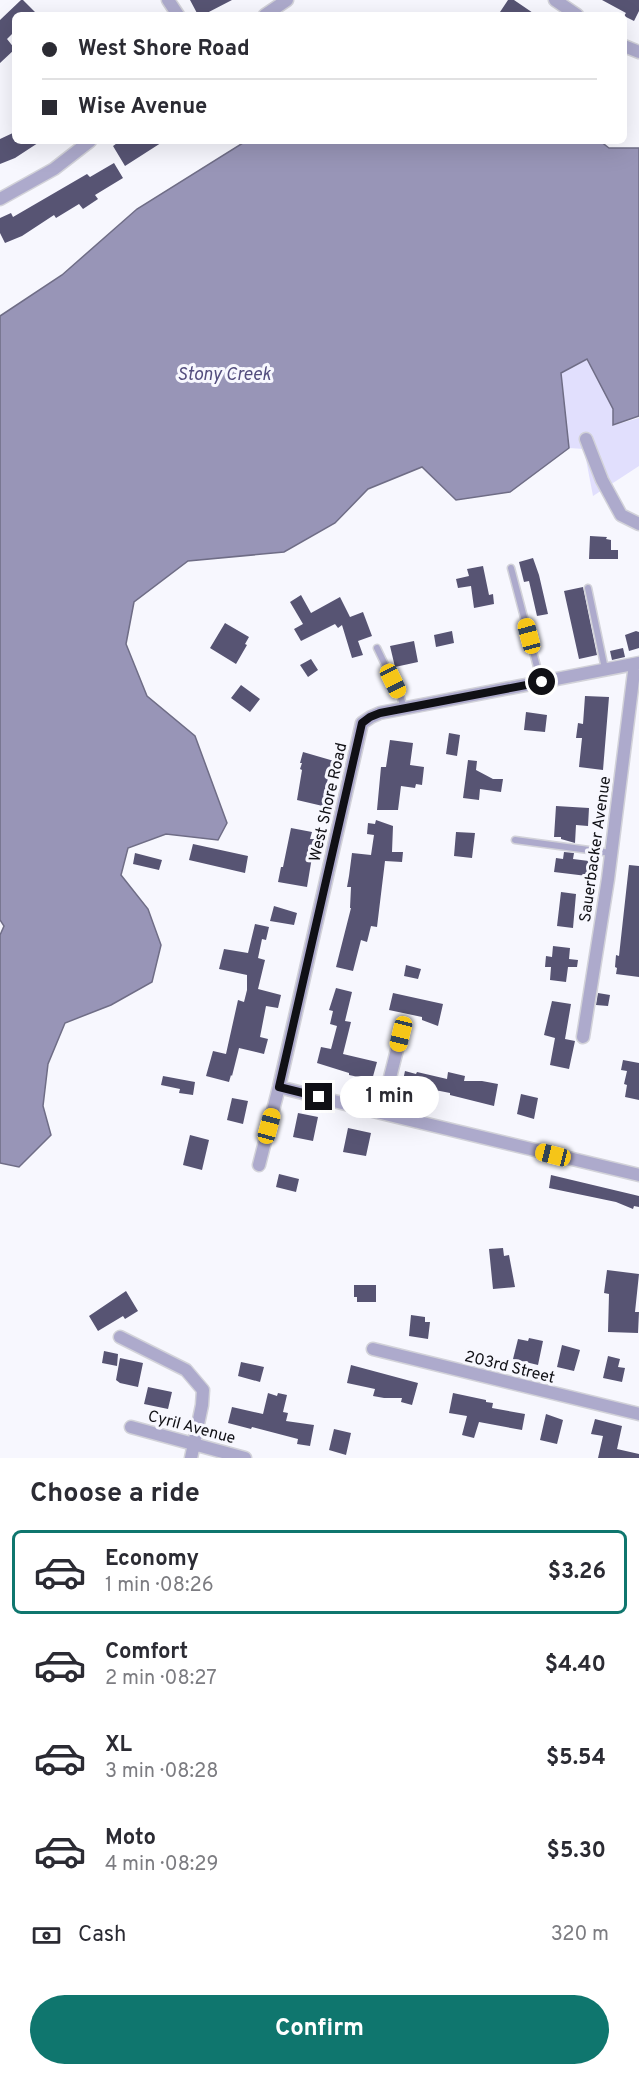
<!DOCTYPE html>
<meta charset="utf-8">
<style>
:root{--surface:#fff;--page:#f2f2f3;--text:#2b2b33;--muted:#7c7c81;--line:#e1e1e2;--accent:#0f766e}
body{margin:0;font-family:Overpass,sans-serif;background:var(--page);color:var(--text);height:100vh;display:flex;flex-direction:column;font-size:22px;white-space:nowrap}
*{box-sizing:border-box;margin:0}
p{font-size:20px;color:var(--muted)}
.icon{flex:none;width:33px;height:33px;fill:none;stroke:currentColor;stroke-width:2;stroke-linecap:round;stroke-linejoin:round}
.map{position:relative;height:1458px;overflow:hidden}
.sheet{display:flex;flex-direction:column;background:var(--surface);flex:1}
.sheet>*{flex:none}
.guide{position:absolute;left:12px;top:12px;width:615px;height:132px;border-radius:9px;box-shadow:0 6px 24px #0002;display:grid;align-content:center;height:132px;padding:0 30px;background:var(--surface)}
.end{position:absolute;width:27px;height:27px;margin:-14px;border:8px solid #101015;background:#fff;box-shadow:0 0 0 3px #fff}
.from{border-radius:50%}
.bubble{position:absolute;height:42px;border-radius:21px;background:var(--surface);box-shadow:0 6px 24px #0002;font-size:20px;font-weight:700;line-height:42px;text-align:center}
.car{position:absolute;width:18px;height:36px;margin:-18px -9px;border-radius:8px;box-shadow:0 0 4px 2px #0007;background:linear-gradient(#f5c518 24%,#345 0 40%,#f5c518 0 76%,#345 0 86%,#f5c518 0)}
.guide b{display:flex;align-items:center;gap:21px;height:57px;font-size:22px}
.guide b+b{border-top:2px solid var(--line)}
.guide i{width:15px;height:15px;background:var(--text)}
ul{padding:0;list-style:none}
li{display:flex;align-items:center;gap:18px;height:84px;margin:0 12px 9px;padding:0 18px;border:3px solid transparent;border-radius:9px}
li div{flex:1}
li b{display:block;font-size:22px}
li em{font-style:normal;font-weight:700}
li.active{border-color:var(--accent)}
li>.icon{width:54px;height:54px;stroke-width:1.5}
h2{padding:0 30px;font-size:27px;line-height:72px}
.pay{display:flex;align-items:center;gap:15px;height:66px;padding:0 30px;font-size:22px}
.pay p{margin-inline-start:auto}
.primary-button{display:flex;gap:12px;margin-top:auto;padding:12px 30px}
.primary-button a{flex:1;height:69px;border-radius:36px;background:var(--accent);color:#fff;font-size:24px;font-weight:700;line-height:69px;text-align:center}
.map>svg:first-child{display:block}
.green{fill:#e1dffd}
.water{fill:#9895b7;stroke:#6f6d86;stroke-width:1.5}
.building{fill:#575473}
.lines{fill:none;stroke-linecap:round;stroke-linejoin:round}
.lane-casing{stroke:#d2d2d9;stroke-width:9}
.street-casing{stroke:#d2d2d9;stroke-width:15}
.lane{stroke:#adaacc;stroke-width:6}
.street{stroke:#adaacc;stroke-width:12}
.route{stroke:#101015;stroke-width:8}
.labels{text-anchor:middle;stroke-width:6;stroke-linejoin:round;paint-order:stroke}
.street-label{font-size:16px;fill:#101015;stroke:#f7f7fe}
.water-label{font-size:18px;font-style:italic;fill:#534d7e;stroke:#f7f7fe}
</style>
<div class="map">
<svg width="639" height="1458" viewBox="0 0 639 1458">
<rect width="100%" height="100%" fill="#f7f7fe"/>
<path class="green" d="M587,359L613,409L614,425L639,418V466L593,496L584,449L569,448L561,373Z"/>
<path class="water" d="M246,141H600L609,148H639V416L613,425V409L587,359L561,373L569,448L510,492L456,500L422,467L368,489L335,523L284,552L188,561L134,602L126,644L147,696L195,736L227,823L218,840L166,834L128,848L121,875L148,909L161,945L152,982L111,1005L65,1023L48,1064L43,1106L51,1135L19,1167L0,1163V935L4,926L0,920V316L62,275L137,209Z"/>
<path class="building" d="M21,0H23L38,15H15V31L7,39L15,49L0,63V20Z
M190,0H232L203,15H198Z
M508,0H514L536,15H498Z
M602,0H639V11L634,21L624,16L626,13Z
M15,132V141H41L15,158L0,164V139Z
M120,141H164L125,166L113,146Z
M114,163L123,178L95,195L98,199L83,209L79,204L56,218L54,215L22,236L5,243L0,233V218L11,213L13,217L87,174L90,177Z
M590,536L607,537L606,539L611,540V550H618V559H589Z
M533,558L539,575L548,614L537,616L529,581L524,582L519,562Z
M483,566L489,595L493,594L494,604L474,608L471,586L458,588L456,579L469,576L467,569Z
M583,587L597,655L579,659L564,591Z
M301,595L311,613L340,597L350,617L363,612L372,636L358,641L363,655L352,658L342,625L338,628L335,624L301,641L294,629L303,624L290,602Z
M225,623L249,637L245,644L247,645L236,664L210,648Z
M452,631L454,643L436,647L434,635Z
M636,631L639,632V648L629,651L625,635Z
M414,641L418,662L395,667L390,646Z
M623,648L625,657L612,660L610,651Z
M311,659L318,670L308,677L300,665Z
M241,685L260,699L250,712L231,698Z
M585,696L609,697L603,770L579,767L582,738H576L578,723L583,724Z
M526,712L547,715L545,732L524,730Z
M449,733L460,735L457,756L446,754Z
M390,740L413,743L410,765L424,767L422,785L416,784L415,788L401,786L398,810H377L381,767H386Z
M303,752L334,761L325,788L331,789L327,807L297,800L302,770L300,769L302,763H300Z
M468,760L477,761L476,770L493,779H503L501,792L480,789L479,800L463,798Z
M556,806L589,808L588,826L576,825L575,843L561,839V837H554Z
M376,820L393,826L392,852H403L402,862L385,861L377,927L371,926L367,942L361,940L353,971L336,967L351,908H350L351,887H347L349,876L352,853L371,855L374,835L367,834L368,823L375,824Z
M291,828L312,832L310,839H315L307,887L278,882L281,867H283Z
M456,832L475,833L472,858L454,856Z
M193,844L248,856L245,873L189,860Z
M564,852L574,853L573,859L589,861L587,876L554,872L556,858L563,859Z
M135,853L162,860L159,870L133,864Z
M629,865L639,866V977L616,974L617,968L615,967L616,955L619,956Z
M561,892L576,894L573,928L557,926Z
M274,906L297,913L294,925L270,921Z
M255,924L269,927L266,940L262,939L258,958L265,960L258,989L281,995L278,1008L266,1006L260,1037L268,1039L264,1054L239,1048L232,1076L231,1075L229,1082L206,1076L213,1051L226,1054L238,1000L244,1002L247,990V975L219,969L224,949L248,953Z
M553,946L570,948L569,959L578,960L577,967H568L566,982L550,980L551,967H545L546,956L552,957Z
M406,965L421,969L418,979L404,976Z
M336,988L352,992L345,1021L351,1022L343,1054L377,1062L372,1080L349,1075V1073L317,1063L321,1047L331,1049L337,1026L330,1024L333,1011L329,1010Z
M393,993L443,1004L438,1026L422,1020V1017L389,1010Z
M598,993L610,995L608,1006L596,1005Z
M552,1001L571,1004L565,1039L575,1041L569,1069L550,1065L555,1038L544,1035Z
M623,1060L639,1063V1100L625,1097L627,1085L624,1084L627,1071L621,1070Z
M405,1071L416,1074L417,1072L447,1079L448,1072L465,1076L464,1081H482L498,1084L494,1106L450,1095V1093L430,1089L429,1093L402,1085Z
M163,1076L195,1082L193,1095L179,1093L180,1089L161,1085Z
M521,1094L538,1098L534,1119L517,1114Z
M232,1098L248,1101L243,1124L227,1120Z
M298,1113L318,1117L313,1141L293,1137Z
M348,1128L371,1133L366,1156L343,1152Z
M190,1135L209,1140L202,1170L183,1165Z
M279,1174L299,1179L296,1192L276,1187Z
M551,1175L639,1196V1207L634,1206L633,1209L616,1202L549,1188Z
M503,1248L504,1256L509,1255L515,1287L493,1289L489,1249Z
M607,1270L639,1274L635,1312H639L638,1333L608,1332L609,1294L604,1293Z
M354,1285H376V1302H357V1297H354Z
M126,1291L138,1311L125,1319L123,1316L98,1331L89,1316Z
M411,1315L425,1317V1322H430L428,1339L409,1336Z
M529,1338L543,1341L538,1365L513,1359L518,1339L528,1341Z
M562,1345L580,1350L574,1371L557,1367Z
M104,1351L118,1354L117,1366L102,1363Z
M608,1356L620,1359L618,1367L625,1368L622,1382L603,1378Z
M120,1358L143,1363L138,1387L120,1383L116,1380Z
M241,1362L264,1367L260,1382L238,1376Z
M351,1365L418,1383L412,1405L401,1402L402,1398H384L373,1396L375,1389L347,1383Z
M148,1387L172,1392L168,1409L144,1404Z
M268,1393L277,1396L278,1393L287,1395L283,1412L288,1413L286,1421L314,1425L310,1446L297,1444L298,1439L252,1427L251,1429L228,1423L232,1407L263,1414Z
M453,1393L486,1400V1402L493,1403L492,1408L525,1414L522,1430L479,1422L474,1438L462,1435L467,1416L449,1413Z
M546,1414L563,1420L557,1444L540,1440Z
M595,1419L622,1426L617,1449L639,1454V1458H598L603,1436L591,1434Z
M334,1429L351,1433L346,1455L329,1450Z"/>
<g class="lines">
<defs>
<path id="lane" d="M511,568L541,682
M588,588L605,669
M377,648L401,698L404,709
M515,840L611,853"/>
<path id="street" d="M168,0L178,15
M555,0L577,15
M265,15L287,0
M624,46L639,52
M0,199L54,169L90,141
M586,439L602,480L621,515L639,524
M583,1037L608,879L635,664
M279,1087L381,1113L639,1175
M381,1113L401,1034
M259,1165L279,1087L362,723L371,717L380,713L639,663
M120,1337L186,1370L203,1390L202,1405L191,1458
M373,1349L639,1414
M131,1427L245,1458"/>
</defs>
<use href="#lane" class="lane-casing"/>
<use href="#street" class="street-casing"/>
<use href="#lane" class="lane"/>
<use href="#street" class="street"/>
</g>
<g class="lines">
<path class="route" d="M319,1097L279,1087L362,723L370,717L380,713L542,682"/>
</g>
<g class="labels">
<g class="street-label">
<text transform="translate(327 802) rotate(-77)" y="6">West Shore Road</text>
<text transform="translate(594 849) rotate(-82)" y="6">Sauerbacker Avenue</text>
<text transform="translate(510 1366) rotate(14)" y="6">203rd Street</text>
<text transform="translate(192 1426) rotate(15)" y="6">Cyril Avenue</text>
</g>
<g class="water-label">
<text x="224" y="380">Stony Creek</text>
</g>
</g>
</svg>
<i class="end from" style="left:542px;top:682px"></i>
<i class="end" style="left:319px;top:1097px"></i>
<div class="bubble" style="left:340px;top:1076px;width:99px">1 min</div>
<i class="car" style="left:529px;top:636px;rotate:345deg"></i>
<i class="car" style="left:393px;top:681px;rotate:154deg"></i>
<i class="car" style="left:401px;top:1034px;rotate:194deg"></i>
<i class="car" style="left:269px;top:1126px;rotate:15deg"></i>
<i class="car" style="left:553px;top:1155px;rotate:284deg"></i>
<div class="guide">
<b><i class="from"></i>West Shore Road</b>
<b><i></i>Wise Avenue</b>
</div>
</div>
<section class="sheet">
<h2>Choose a ride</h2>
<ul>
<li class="active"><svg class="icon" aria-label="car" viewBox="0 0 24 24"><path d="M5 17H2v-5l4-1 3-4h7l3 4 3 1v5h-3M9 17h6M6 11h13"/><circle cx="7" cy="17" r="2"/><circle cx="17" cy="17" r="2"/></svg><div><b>Economy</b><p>1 min · 08:26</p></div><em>$3.26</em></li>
<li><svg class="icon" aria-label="car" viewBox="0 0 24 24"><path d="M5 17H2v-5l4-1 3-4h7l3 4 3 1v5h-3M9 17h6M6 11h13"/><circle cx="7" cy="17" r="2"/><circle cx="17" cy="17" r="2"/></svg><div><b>Comfort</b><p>2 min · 08:27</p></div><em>$4.40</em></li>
<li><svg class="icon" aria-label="car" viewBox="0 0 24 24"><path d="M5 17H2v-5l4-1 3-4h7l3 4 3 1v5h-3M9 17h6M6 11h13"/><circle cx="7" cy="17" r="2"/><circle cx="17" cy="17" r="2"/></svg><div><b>XL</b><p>3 min · 08:28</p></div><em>$5.54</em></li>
<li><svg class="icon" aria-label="car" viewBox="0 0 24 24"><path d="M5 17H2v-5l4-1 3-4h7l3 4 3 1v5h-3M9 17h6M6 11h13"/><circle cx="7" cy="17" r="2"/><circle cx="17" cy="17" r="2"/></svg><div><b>Moto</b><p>4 min · 08:29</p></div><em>$5.30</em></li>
</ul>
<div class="pay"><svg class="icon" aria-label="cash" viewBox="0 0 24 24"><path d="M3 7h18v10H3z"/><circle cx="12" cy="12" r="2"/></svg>Cash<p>320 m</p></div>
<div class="primary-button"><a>Confirm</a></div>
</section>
